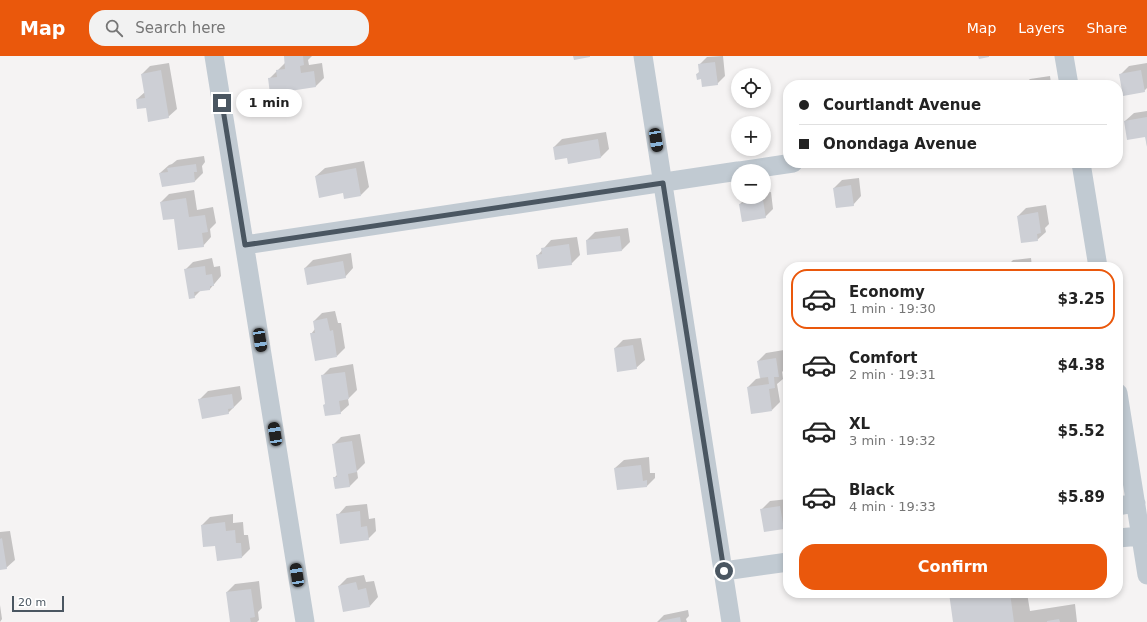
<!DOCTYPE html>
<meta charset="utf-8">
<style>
:root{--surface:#fff;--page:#f2f2f2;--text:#222;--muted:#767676;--line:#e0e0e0;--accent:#ea580c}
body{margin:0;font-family:"DejaVu Sans",sans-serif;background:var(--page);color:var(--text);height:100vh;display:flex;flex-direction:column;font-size:15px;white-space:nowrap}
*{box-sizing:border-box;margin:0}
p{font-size:13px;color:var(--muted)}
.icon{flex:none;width:22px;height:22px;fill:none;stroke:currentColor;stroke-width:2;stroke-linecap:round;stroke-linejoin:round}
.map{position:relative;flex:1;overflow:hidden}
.details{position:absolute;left:783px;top:206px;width:340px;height:336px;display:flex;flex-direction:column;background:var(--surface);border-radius:16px;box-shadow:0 2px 6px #0003}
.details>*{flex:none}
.hud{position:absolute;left:783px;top:24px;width:340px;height:88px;border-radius:16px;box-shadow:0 2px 6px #0003;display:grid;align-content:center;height:88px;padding:0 16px;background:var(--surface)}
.fabs{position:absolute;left:731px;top:12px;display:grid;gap:8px}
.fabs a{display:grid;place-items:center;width:40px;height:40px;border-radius:50%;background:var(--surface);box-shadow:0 2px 6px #0003;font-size:20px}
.scale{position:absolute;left:12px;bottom:10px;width:52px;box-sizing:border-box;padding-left:4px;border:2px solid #4a5661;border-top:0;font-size:11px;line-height:14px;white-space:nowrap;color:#4a5661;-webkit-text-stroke:3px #fff;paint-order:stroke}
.end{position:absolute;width:18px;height:18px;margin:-9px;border:5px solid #4a5661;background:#fff;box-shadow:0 0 0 2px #fff}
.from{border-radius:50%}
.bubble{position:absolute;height:28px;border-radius:14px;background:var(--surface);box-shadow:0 2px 6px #0003;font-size:13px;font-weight:600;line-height:28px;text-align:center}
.car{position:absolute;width:12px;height:24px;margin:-12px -6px;border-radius:5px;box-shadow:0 0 3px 1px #0007;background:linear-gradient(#222 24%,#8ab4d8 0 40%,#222 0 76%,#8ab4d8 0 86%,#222 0)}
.hud b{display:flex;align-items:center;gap:14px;height:38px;font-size:15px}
.hud b+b{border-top:1px solid var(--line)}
.hud i{width:10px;height:10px;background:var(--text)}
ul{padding:7px 0 0;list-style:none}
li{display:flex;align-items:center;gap:12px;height:60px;margin:0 8px 6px;padding:0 8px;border:2px solid transparent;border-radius:16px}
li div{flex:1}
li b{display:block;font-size:15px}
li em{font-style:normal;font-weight:600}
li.selected{border-color:var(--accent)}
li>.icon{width:36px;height:36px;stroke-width:1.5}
.button{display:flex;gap:8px;margin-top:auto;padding:8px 16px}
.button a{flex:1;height:46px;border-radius:16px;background:var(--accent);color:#fff;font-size:16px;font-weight:600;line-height:46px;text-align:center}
header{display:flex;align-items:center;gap:24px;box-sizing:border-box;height:56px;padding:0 20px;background:var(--accent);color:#fff}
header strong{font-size:19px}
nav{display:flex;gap:22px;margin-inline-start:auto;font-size:14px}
.search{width:280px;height:36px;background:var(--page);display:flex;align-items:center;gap:10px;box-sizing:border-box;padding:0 14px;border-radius:16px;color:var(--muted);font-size:15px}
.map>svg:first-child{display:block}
.shadow{fill:#0003}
.building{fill:#cdcfd5}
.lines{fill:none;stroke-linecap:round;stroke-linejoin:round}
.minor{stroke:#c1cad2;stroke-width:19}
.route{stroke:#4a5661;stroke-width:5}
</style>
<header>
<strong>Map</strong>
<div class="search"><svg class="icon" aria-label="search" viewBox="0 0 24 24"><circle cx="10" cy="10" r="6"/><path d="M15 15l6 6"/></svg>Search here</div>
<nav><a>Map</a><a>Layers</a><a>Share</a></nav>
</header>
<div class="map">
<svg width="1147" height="566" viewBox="0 0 1147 566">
<rect width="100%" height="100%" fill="#f5f3f3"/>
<path class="shadow" d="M285,0H312L308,4L309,9L322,7L324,22L316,30L288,34L283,39L278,36L269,23L286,6Z
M723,0L725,20L717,28L702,22L697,18L700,15L699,9L707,1Z
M169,7L177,53L168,61L147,50L137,43L145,36L142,18L150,10Z
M1147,7V32L1144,35L1121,18L1129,10Z
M1050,20L1051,27L1049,29H1023L1030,23Z
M1147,55V90L1146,80L1125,65L1134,57Z
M606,76L609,93L601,101H568L554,91L562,83Z
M204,100L205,106L202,110L203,117L195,125L160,117L169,109L172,108L177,104Z
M364,105L369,131L361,139L316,120L325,112Z
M859,122L861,140L853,149L836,151L834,132L842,124Z
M194,134L197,154L213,151L216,167L210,173L211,181L203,190L161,146L169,138Z
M771,136L773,153L765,161L740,148L747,141H764V137Z
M1046,149L1049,168L1045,172L1046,176L1037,184L1018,160L1026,152Z
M628,172L630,186L622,194L587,184L595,176Z
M577,181L580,199L571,208L537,200L551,184Z
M351,197L353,212L345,221L305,212L313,204Z
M212,202L214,211L220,210L221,220L210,233L201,234L194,241L185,214L193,206Z
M1031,202L1032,211H1006L1013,204Z
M335,255L338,267H341L345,292L337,300L311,278L315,273L314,265L322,257Z
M641,282L645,304L636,312L615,292L623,284Z
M784,294L786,312L782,316L783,323L777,328L780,346L772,354L748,331L756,323L761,322L758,305L766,297Z
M353,308L357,334L348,343L349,349L340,357L326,347L322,320L330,312Z
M240,330L242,343L228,357L199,344L208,335Z
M360,378L365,407L357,415L358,422L350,430L335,432L334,422L338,418L333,389L341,381Z
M649,401L650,417H655V422L647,430L615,412L624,404Z
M788,443V467L783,472L761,454L770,445Z
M367,448L369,463L375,462L376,475L368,483L338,459L346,450Z
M233,458V467L243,466L244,479H248L250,493L242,501L202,469L210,461Z
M10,475L15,504L6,512L0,513V476Z
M364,519L366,526L374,525L378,541L370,550L339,530L347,522Z
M259,525L262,552L258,556L259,564L257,566H231L227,536L235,528Z
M950,537H1027L1030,555L1075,548L1077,566H954Z
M0,549L2,563L0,566Z
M688,554L689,560L686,563L687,566H657L664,559Z"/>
<path class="building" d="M284,0H303L304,9L300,10L301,17L314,15L316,31L283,36V40L277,41V37L270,38L268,22L277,21L276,14L285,13Z
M573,0H590V1L574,4Z
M978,0H989V1L979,3Z
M715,6L718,29L702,31L701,23L697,24L696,18L699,17L698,8Z
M161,14L169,62L148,66L146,52L137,53L136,43L145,42L141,18Z
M1141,14L1145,36L1123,40L1119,18Z
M1147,61V91L1145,81L1127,84L1124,65Z
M598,83L601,102L568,108L567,102L555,104L553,91Z
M196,108L197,116H194L195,126L162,131L159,117L168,116L167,112Z
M356,112L361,140L344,143L343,137L319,142L315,120Z
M851,129L854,150L836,152L833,132Z
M186,142L189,161L205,159L208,176L202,177L204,191L178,194L174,163L163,164L160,146Z
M763,144L766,162L742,166L739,148Z
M1038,156L1041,177L1037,178L1038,185L1021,187L1017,160Z
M620,180L622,195L587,199L586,184Z
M569,188L572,209L538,213L536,199L542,198L541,192Z
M343,205L346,222L307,229L304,212Z
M205,210L206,219L212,218L214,230H210V234L194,236L195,242L189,243L184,213Z
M327,262L330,275L333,274L337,301L315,305L310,277H315L313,265Z
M633,289L637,313L617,316L614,292Z
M776,302L779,321H774L775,332L769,333L772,355L751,358L747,331L769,328L768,321L760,322L757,305Z
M345,316L349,343L339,345L341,358L325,360L323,349L325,348L321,319Z
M232,338L234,352L228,353L229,358L202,363L198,343Z
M352,385L357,416L348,418L350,431L335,433L333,421H337L332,388Z
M641,409L643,425L647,424V431L617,434L614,412Z
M780,450L784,473L764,476L760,453Z
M360,455L361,471L367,470L369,484L340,488L336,458Z
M225,466L226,475L235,474L236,487H241L242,502L217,505L215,490L203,491L201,469Z
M2,482L7,513L0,514V483Z
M356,526L358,534L366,532L370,551L343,556L338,530Z
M251,533L255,561L250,562L251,566H230L226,536Z
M949,537H1010L1014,566H953Z
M680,561L681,566H660V565Z
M1059,563L1060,566H1047V565Z"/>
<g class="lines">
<path class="minor" d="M214,0L305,566
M643,0L731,566
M1064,0L1069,29
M1081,107L1098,211
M740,115L793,107
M245,189L738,115
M1118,337L1147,519
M1118,450L1136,447
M1118,482L1141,480
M724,515L788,506"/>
</g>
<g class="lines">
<path class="route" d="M222,47L245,189L663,127L724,515"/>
</g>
</svg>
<div class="fabs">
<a><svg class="icon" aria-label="locate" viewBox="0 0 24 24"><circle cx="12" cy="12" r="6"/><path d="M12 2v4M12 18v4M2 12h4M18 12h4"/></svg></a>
<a>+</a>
<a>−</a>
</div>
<div class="scale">20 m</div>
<i class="end from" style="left:724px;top:515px"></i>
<i class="end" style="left:222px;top:47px"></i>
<div class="bubble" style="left:236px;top:33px;width:66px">1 min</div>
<i class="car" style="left:656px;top:84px;rotate:171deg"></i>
<i class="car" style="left:260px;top:284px;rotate:171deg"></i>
<i class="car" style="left:275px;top:378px;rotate:351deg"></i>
<i class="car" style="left:297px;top:519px;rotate:351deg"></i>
<div class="hud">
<b><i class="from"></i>Courtlandt Avenue</b>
<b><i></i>Onondaga Avenue</b>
</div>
<section class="details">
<ul>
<li class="selected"><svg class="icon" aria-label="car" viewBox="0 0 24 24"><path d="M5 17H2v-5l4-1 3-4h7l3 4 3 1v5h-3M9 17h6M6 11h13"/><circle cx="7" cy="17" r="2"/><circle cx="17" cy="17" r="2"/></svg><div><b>Economy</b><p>1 min · 19:30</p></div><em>$3.25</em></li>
<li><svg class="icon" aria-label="car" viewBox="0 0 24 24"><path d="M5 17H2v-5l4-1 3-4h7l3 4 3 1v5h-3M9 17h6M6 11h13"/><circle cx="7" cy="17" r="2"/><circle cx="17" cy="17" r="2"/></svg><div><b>Comfort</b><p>2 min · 19:31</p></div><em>$4.38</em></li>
<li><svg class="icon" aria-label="car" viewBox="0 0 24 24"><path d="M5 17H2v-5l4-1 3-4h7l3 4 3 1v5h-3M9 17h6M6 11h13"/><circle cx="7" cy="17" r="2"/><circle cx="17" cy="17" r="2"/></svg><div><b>XL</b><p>3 min · 19:32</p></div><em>$5.52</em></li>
<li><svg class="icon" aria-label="car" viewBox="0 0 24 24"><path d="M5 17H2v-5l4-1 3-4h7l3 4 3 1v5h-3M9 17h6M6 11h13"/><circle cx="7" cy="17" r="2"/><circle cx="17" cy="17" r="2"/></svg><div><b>Black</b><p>4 min · 19:33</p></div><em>$5.89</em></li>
</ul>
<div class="button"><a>Confirm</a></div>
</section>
</div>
